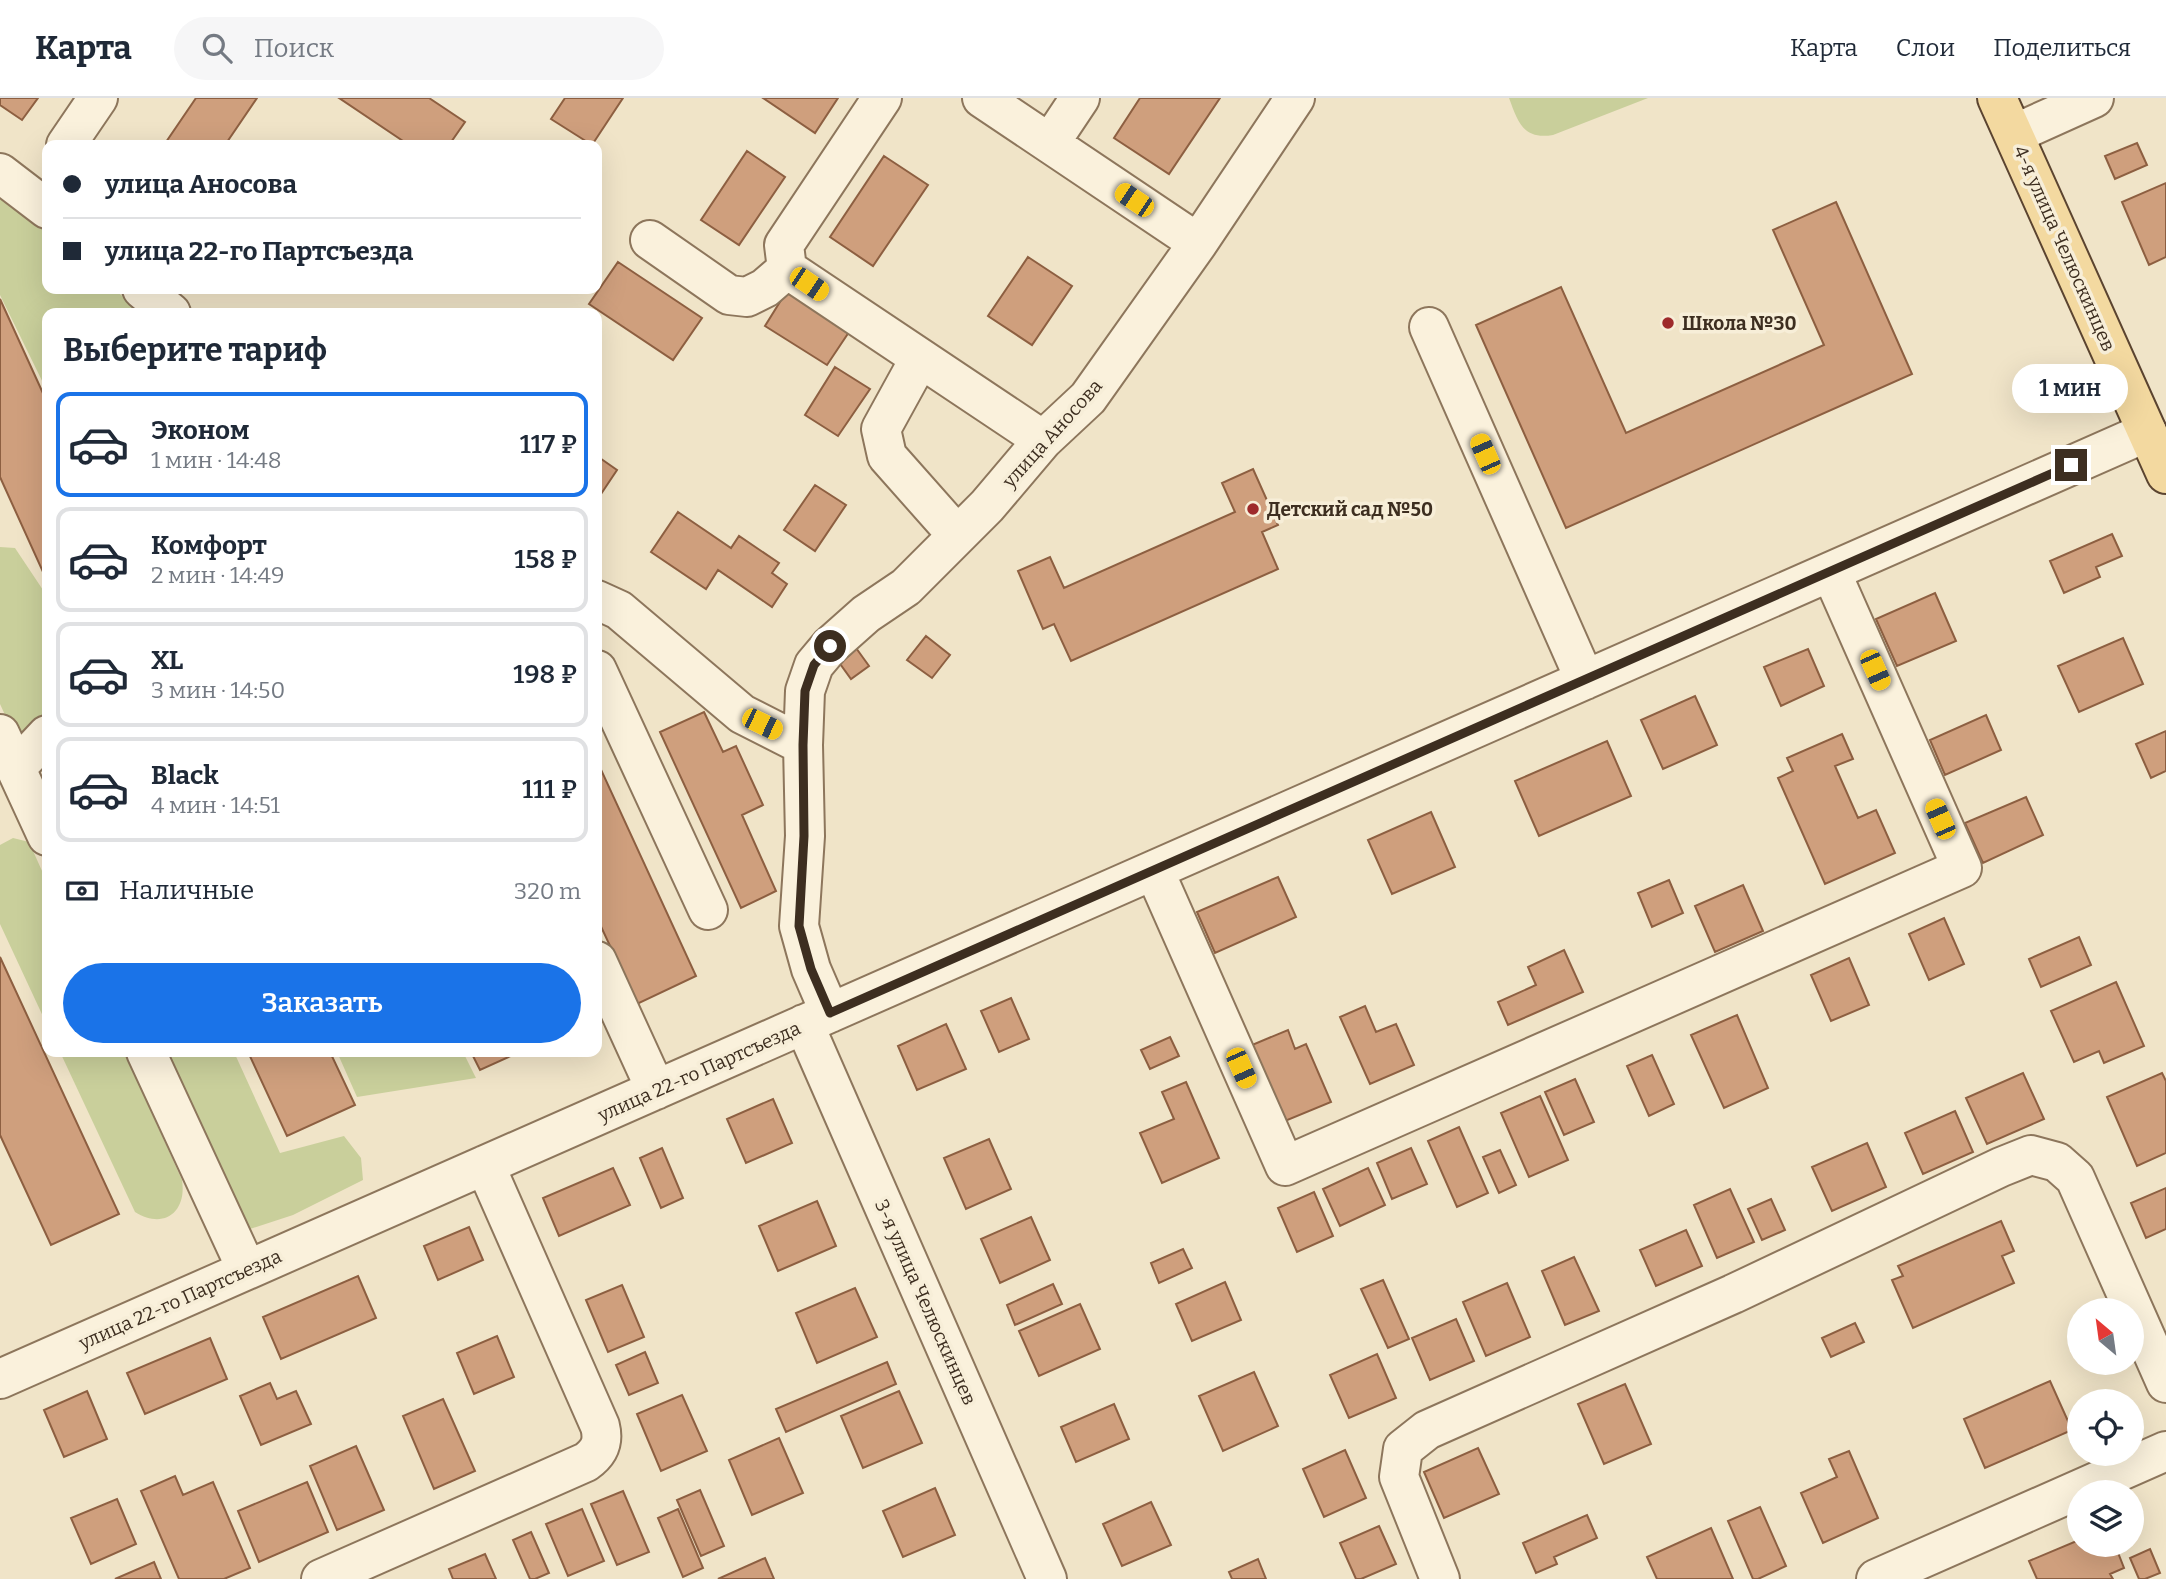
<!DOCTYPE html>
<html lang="ru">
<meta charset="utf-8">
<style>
:root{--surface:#fff;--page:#f6f6f7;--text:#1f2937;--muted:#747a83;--line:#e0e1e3;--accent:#1a73e8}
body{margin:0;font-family:Bitter,serif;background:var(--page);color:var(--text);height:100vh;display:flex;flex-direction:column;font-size:26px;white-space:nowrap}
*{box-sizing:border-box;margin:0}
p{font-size:23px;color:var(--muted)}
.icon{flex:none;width:38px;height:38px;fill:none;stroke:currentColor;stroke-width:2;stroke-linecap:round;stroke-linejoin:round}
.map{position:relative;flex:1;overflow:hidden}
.drawer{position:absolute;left:42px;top:210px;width:560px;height:749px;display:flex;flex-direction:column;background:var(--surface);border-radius:14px;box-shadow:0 7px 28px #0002}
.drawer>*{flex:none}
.hud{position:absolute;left:42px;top:42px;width:560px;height:154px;border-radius:14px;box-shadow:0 7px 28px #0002;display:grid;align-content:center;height:154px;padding:0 21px;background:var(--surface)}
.needle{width:46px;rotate:331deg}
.controls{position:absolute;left:2067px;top:1200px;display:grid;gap:14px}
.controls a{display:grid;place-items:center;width:77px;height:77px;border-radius:50%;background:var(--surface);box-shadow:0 7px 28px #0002;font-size:35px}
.end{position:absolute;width:32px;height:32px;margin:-16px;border:9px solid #3d2e20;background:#fff;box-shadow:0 0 0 4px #fff}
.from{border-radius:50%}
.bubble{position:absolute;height:49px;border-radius:24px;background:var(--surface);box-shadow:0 7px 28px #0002;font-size:23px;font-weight:600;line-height:49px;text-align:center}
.car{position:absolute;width:21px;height:42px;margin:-21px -10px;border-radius:9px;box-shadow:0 0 5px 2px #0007;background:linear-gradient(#f5c518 24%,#345 0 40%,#f5c518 0 76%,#345 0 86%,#f5c518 0)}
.hud b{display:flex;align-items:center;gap:24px;height:66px;font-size:26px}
.hud b+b{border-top:2px solid var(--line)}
.hud i{width:18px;height:18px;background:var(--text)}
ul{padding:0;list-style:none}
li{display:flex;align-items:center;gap:21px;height:105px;margin:0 14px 10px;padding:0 7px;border:4px solid var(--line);border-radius:14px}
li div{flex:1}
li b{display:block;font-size:26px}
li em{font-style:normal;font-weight:600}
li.current{border-color:var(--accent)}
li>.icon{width:63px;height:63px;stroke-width:1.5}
h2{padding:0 21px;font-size:32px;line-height:84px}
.pay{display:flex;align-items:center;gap:18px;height:77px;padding:0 21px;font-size:26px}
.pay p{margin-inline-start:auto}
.action{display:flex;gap:14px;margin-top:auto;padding:14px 21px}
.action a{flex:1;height:80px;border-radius:42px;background:var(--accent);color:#fff;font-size:28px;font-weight:600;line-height:80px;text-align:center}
header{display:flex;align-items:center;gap:42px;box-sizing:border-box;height:98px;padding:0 35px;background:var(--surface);border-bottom:2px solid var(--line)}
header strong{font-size:33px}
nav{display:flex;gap:38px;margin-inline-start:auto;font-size:24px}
.search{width:490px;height:63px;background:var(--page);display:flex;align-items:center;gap:18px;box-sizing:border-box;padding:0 24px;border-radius:38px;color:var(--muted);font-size:26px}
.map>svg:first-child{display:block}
.green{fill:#c9cf9b}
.building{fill:#cf9f7d;stroke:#8d5f41;stroke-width:2}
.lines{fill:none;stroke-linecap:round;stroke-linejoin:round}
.minor-casing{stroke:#8d765c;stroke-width:42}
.major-casing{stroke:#5b4430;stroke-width:42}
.minor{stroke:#faf1dc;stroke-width:38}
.major{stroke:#f3d9a0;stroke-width:38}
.route{stroke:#3d2e20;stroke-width:9}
.poi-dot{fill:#9e2a2b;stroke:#f7eed8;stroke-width:2.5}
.labels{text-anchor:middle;stroke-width:7;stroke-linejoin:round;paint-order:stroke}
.street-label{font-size:19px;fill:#3d2e20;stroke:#f7eed8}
.poi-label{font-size:19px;font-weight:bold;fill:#3d2e20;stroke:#f7eed8;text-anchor:start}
</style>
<header>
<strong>Карта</strong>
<div class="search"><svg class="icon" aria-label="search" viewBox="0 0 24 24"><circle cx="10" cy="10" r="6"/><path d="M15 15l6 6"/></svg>Поиск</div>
<nav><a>Карта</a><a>Слои</a><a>Поделиться</a></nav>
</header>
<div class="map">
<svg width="2166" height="1481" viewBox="0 0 2166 1481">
<rect width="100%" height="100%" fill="#f0e4c8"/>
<path class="green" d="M1509,0H1648L1553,37C1523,42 1518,24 1509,0Z
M5,98L47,134V191H114L142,215H47V293L0,197V102Z
M0,449L15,450L43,492L47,491V616L18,645L0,606Z
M13,740L29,744L47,784V927L0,826V747Z
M60,954H124L182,1082C187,1114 164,1132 135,1114Z
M162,954H234L280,1055L344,1038L361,1060L363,1082L293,1117L247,1132Z
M337,954H463L476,980L357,999Z"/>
<path class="building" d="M0,0H38L22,22L0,7Z
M196,0H257L225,47H164Z
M339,0H429L465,24L449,47H409Z
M565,0H623L592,47L551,21Z
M763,0H838L815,35Z
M1140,0H1220L1169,76L1114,40Z
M2137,45L2147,67L2115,81L2105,58Z
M747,53L785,79L739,147L701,122Z
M884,58L928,87L873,168L830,139Z
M2166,85V159L2149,167L2122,104Z
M1836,104L1912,276L1566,430L1476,227L1561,189L1626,335L1824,247L1773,132Z
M1028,159L1072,188L1032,247L988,218Z
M618,164L702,220L673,262L589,206Z
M788,191L851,231L827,267L765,228Z
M0,201L47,304V472L43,474L0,379Z
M835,269L870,291L838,338L805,317Z
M597,358L617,372L597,402Z
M1253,371L1278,427L1262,434L1278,471L1071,563L1054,526L1043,531L1018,473L1050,459L1064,490L1235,414L1222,385Z
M815,387L846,407L815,453L784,432Z
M678,414L731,450L739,438L779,465L772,475L787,486L772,509L718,472L706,491L651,454Z
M2112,436L2122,458L2096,469L2100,479L2064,495L2050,463Z
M1935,495L1956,543L1897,568L1876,521Z
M926,538L950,557L932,580L907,562Z
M2123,540L2143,586L2079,614L2058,568Z
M851,543L869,568L851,581L833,556Z
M1808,551L1824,588L1781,608L1764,569Z
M1695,598L1717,647L1663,671L1641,622Z
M704,614L723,654L736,648L763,707L742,717L776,793L741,810L660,634Z
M1986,617L2001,652L1945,677L1930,642Z
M2166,633V673L2151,680L2136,646Z
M1842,636L1853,661L1835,668L1858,720L1876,712L1895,755L1825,786L1778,680L1793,673L1787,660Z
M1607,643L1631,698L1539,738L1515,683Z
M597,663L696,878L637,906L597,820Z
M2026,699L2043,737L1983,765L1965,725Z
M1431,714L1455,769L1392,796L1368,742Z
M1278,779L1296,819L1215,855L1197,814Z
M1669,782L1683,815L1652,829L1638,795Z
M1743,787L1763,833L1715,854L1695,808Z
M1944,820L1964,866L1929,882L1909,836Z
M2079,839L2091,867L2041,889L2029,861Z
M1564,852L1583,894L1508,927L1498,904L1536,887L1528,869Z
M0,859L119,1116L51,1147L0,1037Z
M1849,860L1869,907L1831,923L1811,877Z
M2116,884L2144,948L2104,965L2099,953L2074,964L2051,913Z
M1011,900L1029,941L999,954L981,913Z
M1365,908L1376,934L1396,926L1414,967L1370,986L1340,919Z
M1737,917L1768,990L1724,1010L1691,937Z
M946,926L966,971L917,992L898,948Z
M1288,932L1295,951L1306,946L1331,1004L1285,1023L1252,947Z
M1170,939L1179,958L1150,971L1141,952Z
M248,954H330L355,1007L287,1038Z
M471,954H512L513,957L480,972Z
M1652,957L1674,1006L1649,1018L1627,968Z
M2023,975L2044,1021L1987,1046L1966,1000Z
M2162,975L2166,983V1055L2137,1068L2107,999Z
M1575,981L1594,1024L1564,1037L1545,994Z
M1186,984L1219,1060L1162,1085L1140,1035L1174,1021L1162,994Z
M1540,998L1568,1062L1529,1079L1501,1015Z
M773,1001L792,1045L746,1065L727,1021Z
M1955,1013L1973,1054L1923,1076L1905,1035Z
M1459,1029L1488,1095L1457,1109L1428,1043Z
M989,1041L1011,1091L966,1111L944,1060Z
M1867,1045L1886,1089L1832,1113L1812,1069Z
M662,1050L683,1100L661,1110L640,1060Z
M1411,1050L1427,1086L1392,1101L1377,1065Z
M1500,1052L1516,1087L1499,1095L1483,1059Z
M613,1070L630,1107L559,1138L543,1100Z
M1368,1070L1385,1107L1340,1128L1323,1091Z
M2166,1090V1131L2146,1140L2131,1105Z
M1730,1091L1754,1144L1717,1160L1694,1107Z
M1314,1094L1333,1138L1297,1154L1278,1110Z
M1771,1101L1785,1132L1762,1142L1748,1111Z
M817,1103L836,1148L778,1173L759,1128Z
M1031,1119L1050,1162L1000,1185L981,1141Z
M2001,1123L2014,1153L2002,1158L2014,1185L1913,1230L1892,1182L1903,1178L1898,1168Z
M469,1129L483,1162L438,1182L424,1148Z
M1686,1132L1702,1168L1656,1188L1640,1152Z
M1183,1151L1192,1170L1159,1185L1151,1165Z
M1574,1159L1599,1213L1565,1227L1542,1173Z
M358,1178L376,1220L281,1261L263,1219Z
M1383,1182L1409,1241L1388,1250L1361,1191Z
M1225,1184L1241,1222L1192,1243L1176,1206Z
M1507,1185L1530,1239L1486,1258L1463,1204Z
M1053,1186L1062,1206L1015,1227L1007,1207Z
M622,1187L644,1239L608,1254L586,1202Z
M855,1190L877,1239L817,1265L796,1215Z
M1080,1206L1100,1251L1039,1278L1019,1233Z
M1456,1221L1474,1263L1430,1282L1412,1240Z
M1855,1225L1864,1244L1831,1259L1822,1240Z
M497,1238L514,1279L474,1296L457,1255Z
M210,1240L227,1281L145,1316L127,1275Z
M645,1254L658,1285L629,1297L616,1267Z
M1377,1256L1396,1300L1349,1320L1330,1277Z
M887,1264L896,1286L786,1334L776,1311Z
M1254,1274L1278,1328L1223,1353L1199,1298Z
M2050,1283L2072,1332L1985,1370L1964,1321Z
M270,1285L277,1301L296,1293L311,1326L261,1347L240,1298Z
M1625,1286L1651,1346L1604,1366L1578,1306Z
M87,1293L107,1341L64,1359L44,1312Z
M899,1293L922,1345L863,1370L841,1318Z
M682,1297L707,1353L661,1373L637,1316Z
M443,1301L475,1373L434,1391L403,1318Z
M1114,1306L1129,1341L1076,1364L1061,1329Z
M779,1340L803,1395L752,1417L729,1362Z
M356,1348L384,1412L337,1432L310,1368Z
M1478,1350L1499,1396L1444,1420L1424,1374Z
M1345,1352L1366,1400L1324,1419L1303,1371Z
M1849,1353L1878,1420L1823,1445L1801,1395L1837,1379L1829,1361Z
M175,1378L183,1397L213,1384L250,1470L224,1481H179L141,1393Z
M307,1384L328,1434L259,1464L238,1413Z
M935,1390L955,1437L903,1459L883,1413Z
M700,1392L724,1448L701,1458L677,1402Z
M623,1393L649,1454L617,1467L591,1406Z
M117,1401L136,1446L91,1466L71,1420Z
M1151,1404L1171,1447L1122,1468L1103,1426Z
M1760,1409L1786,1468L1758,1481H1753L1728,1423Z
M582,1411L604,1463L568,1478L546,1426Z
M678,1411L703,1470L683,1479L658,1420Z
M1587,1417L1597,1440L1554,1459L1557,1466L1536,1475L1523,1445Z
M1379,1428L1396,1466L1361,1481H1356L1340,1445Z
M1711,1430L1733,1481H1657L1647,1459Z
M531,1434L549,1475L535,1481H530L513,1442Z
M2079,1442V1447H2098L2099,1450L2105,1447H2115L2124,1470L2110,1476L2113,1481H2037L2029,1463Z
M2150,1451L2160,1475L2145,1481H2139L2130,1460Z
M485,1456L496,1481H453L449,1471Z
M765,1460L774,1481H718Z
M1258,1461L1266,1481H1232L1229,1474Z
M154,1464L161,1481H115Z"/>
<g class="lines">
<defs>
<path id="minor" d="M882,0L784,147L787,171L1043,342
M982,0L1198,145
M2014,36L2094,0
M1050,45L1080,0
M66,47L98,0
M0,75L47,111
M650,142L729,197L747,199L765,190L787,171
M142,191L171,215
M1429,229L1585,582
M920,260L881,331L887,358L957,437
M597,502L619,512L742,616L803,647L805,738L799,828L811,871L830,915
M597,572L708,812
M0,636L47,738
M803,647L805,593L814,567L830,548L866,516L906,489L987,408L1043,342L1088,300L1198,145L1295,0
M16,670L47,637
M1154,772L1285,1068L1962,770L1831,474
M597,863L656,992
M804,926L1047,1481
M146,954L247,1172
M0,1281L2147,334
M321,1481L586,1364C600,1354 604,1344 600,1328L485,1067
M1440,1481L1399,1379L1403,1351L1427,1332L1733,1196L2001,1069L2031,1057L2057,1064L2075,1080L2166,1285
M1876,1481L2166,1353"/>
<path id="major" d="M1997,0L2166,376"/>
</defs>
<use href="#minor" class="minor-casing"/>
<use href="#major" class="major-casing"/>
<use href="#minor" class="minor"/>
<use href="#major" class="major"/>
</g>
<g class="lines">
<path class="route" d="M830,548L814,567L805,593L803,647L804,738L799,828L811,871L830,915L2071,367"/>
</g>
<g class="poi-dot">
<circle cx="1668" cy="225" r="7"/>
<circle cx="1253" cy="411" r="7"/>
</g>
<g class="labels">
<g class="street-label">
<text transform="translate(2065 150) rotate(66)" y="7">4-я улица Челюскинцев</text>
<text transform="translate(1052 335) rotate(-48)" y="7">улица Аносова</text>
<text transform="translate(699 973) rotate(-24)" y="7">улица 22-го Партсъезда</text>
<text transform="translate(180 1201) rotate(-24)" y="7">улица 22-го Партсъезда</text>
<text transform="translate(926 1204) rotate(66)" y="7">3-я улица Челюскинцев</text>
</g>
<g class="poi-label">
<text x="1682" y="232">Школа №30</text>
<text x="1267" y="418">Детский сад №50</text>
</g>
</g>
</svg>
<div class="controls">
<a><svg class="needle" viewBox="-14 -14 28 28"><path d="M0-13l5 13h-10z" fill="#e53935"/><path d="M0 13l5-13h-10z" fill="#747a83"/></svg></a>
<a><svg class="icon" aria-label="locate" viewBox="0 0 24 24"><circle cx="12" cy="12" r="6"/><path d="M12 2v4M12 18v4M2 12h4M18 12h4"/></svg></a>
<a><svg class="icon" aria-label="layers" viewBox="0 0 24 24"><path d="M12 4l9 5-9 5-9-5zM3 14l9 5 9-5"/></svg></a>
</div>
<i class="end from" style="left:830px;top:548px"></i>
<i class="end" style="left:2071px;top:367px"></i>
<div class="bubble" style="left:2012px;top:266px;width:116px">1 мин</div>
<i class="car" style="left:1134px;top:102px;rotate:304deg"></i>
<i class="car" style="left:809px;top:186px;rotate:124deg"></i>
<i class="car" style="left:1485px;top:356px;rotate:336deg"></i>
<i class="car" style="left:1875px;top:572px;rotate:156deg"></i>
<i class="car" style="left:762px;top:626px;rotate:116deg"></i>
<i class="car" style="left:1940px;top:721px;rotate:336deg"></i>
<i class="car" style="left:1241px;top:970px;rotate:156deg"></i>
<div class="hud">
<b><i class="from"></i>улица Аносова</b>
<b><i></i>улица 22-го Партсъезда</b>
</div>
<section class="drawer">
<h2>Выберите тариф</h2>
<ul>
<li class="current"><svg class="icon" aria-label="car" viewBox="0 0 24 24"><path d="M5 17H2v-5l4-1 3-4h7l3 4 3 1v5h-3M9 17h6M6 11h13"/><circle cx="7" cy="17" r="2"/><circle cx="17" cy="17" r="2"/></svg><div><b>Эконом</b><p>1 мин · 14:48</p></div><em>117 ₽</em></li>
<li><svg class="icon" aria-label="car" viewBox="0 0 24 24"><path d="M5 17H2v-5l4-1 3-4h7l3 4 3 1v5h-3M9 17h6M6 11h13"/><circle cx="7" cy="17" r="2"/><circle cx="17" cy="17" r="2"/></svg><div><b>Комфорт</b><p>2 мин · 14:49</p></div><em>158 ₽</em></li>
<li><svg class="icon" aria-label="car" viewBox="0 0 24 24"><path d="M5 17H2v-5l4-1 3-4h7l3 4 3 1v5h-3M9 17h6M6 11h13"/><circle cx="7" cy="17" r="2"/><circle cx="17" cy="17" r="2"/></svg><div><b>XL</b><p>3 мин · 14:50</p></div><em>198 ₽</em></li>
<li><svg class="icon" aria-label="car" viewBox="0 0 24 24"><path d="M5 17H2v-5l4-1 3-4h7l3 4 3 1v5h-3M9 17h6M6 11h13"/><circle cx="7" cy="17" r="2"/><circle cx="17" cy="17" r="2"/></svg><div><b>Black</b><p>4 мин · 14:51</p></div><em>111 ₽</em></li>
</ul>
<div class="pay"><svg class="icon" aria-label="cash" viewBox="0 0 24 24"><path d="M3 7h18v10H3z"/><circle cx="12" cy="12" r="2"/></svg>Наличные<p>320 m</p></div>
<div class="action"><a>Заказать</a></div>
</section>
</div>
